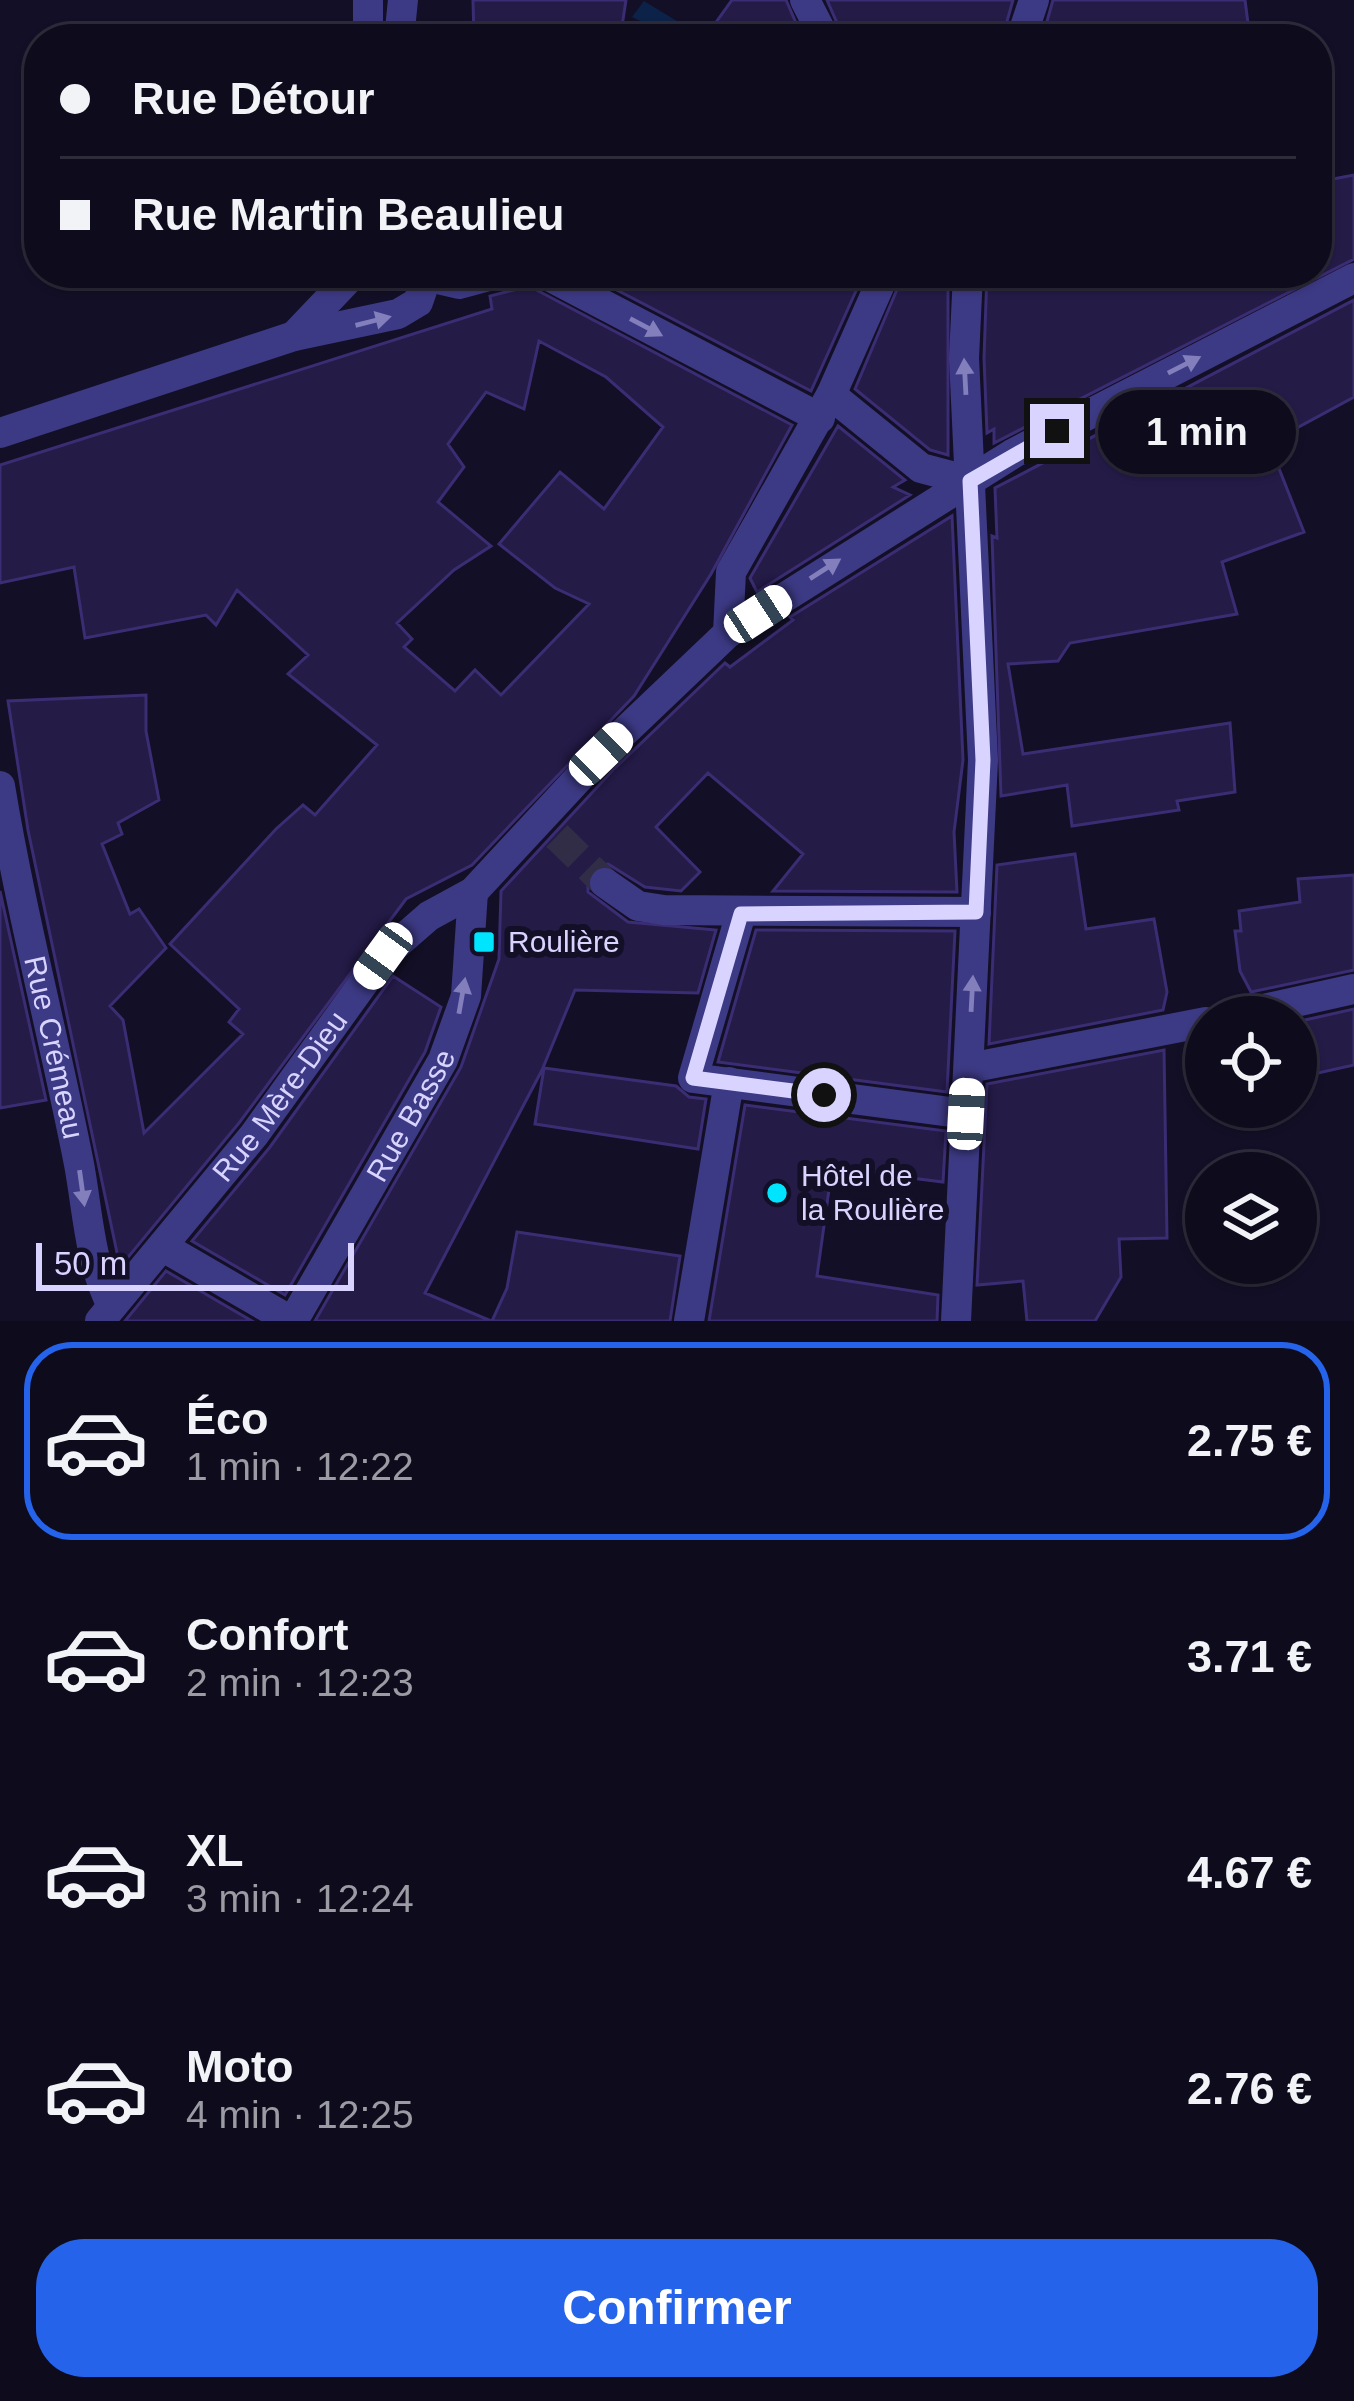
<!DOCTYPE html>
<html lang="fr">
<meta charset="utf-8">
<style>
:root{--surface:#0e0b1c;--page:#171425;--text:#f1f3f6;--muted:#9b9ba3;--line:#2e2b3b;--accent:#2563eb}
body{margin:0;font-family:Helvetica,sans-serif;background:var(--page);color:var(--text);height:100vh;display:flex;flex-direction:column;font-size:45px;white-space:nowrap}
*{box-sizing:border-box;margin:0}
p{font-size:39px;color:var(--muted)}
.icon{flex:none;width:66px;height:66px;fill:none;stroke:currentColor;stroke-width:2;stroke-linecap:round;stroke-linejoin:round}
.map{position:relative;height:1321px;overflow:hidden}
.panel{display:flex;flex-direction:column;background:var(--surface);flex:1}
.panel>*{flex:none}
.hud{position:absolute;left:24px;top:24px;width:1308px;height:264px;border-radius:48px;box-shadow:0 3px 9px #0004,0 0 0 3px var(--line);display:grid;align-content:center;height:264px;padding:0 36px;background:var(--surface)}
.buttons{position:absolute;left:1185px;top:996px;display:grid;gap:24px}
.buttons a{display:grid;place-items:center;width:132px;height:132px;border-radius:50%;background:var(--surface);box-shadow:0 3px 9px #0004,0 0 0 3px var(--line);font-size:60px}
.scale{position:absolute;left:36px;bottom:30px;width:318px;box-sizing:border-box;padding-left:12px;border:6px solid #d9d4ff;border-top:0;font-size:33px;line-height:42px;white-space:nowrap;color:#d9d4ff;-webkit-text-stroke:9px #130f26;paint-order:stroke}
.end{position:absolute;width:54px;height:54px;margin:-27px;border:15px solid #d9d4ff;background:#111;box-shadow:0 0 0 6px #111}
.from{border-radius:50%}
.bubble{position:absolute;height:84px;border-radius:42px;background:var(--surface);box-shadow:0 3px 9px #0004,0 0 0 3px var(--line);font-size:39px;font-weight:700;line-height:84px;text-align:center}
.car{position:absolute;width:36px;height:72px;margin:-36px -18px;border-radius:15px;box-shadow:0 0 9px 3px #0007;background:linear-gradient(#fff 24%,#345 0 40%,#fff 0 76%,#345 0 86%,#fff 0)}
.hud b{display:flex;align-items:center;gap:42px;height:114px;font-size:45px}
.hud b+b{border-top:3px solid var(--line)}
.hud i{width:30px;height:30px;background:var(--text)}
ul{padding:21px 0 0;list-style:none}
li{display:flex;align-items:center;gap:36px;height:198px;margin:0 24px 18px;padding:0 12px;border:6px solid transparent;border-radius:48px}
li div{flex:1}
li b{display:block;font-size:45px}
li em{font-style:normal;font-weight:700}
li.active{border-color:var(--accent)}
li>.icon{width:108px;height:108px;stroke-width:1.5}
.primary-button{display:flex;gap:24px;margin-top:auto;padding:24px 36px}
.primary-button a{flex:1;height:138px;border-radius:48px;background:var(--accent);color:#fff;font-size:48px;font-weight:700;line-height:138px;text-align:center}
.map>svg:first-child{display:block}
.water{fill:#0c2248}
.building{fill:#241b47;stroke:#3b2d73;stroke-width:3;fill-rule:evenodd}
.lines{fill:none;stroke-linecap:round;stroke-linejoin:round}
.minor-tunnel{stroke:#312d47;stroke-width:30;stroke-dasharray:30 15;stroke-linecap:butt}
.minor{stroke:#3d3a85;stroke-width:30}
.oneway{fill:#837fbc}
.route{stroke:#d9d4ff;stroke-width:15}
.poi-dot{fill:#00e5ff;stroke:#130f26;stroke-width:4.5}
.labels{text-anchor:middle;stroke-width:12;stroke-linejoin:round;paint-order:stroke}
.poi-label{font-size:30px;fill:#d9d4ff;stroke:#130f26;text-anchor:start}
.street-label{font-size:30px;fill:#d9d4ff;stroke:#130f26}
</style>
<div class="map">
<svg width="1354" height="1321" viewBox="0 0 1354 1321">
<rect width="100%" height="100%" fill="#130f26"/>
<path class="water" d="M644,1L685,26L677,39L632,17Z"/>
<path class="building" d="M473,0H626L620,39H474Z
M732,0H786L803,39H704Z
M827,0H1013L1002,39H844Z
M1053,0H1245L1250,39H1042Z
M1354,175V259L994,443V429L987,433L984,358L987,273H1317V182Z
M596,273H864L811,391L588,275Z
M904,273H948V455L930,450L855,389Z
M529,286L792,425L711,574L634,696L472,865L406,899L239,1123L120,1267L28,830L8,701L146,695V731L159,800L118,823L122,834L102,844L130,914L139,909L166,948L110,1006L123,1020L144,1133L243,1034L229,1022L239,1009L170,944L276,829L303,805L315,815L377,745L288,674L308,655L237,590L216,625L206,615L85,638L74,567L0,583V465L492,309L490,296ZM539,341L606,377L663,427L604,509L560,472L499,544L555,588L589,604L501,695L475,670L455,691L404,647L412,639L397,623L454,570L491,546L438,502L464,467L448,444L486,392L524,409Z
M1354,300V397L1269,443L1304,532L1222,562L1237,614L1070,643L1058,661L1008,664L1023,754L1230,723L1235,792L1177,801L1179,810L1072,826L1067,785L1001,796L992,536L997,538L995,488Z
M838,426L905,480L893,487L910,495L757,592L750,578Z
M952,516L963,760L954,832L957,892L773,891L803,854L708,773L656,827L700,872L681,891L645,887L608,864L588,873V892L628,922L716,930L698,993L575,990L542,1070L425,1293L491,1321H315L461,1067L499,959L501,891L613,770L725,663L730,667L793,620L790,617Z
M1075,854L1086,929L1154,919L1167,992L1163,1010L989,1044L997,865Z
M1354,875V970L1251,992L1240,971L1235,931H1241L1239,911L1300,902L1298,879Z
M0,891L46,1100L0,1108Z
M756,930L955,931L947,1092L718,1062Z
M393,976L441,1007L425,1052L285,1295L192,1241L270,1147Z
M1354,1009V1065L1296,1078V1022Z
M1164,1050L1167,1238L1119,1239L1121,1277L1095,1321H1027L1023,1281L977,1285L987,1084Z
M544,1068L676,1086L689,1097L706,1099L698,1149L535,1124Z
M745,1105L946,1131L943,1182L832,1168L817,1276L938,1295L937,1321H709Z
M517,1232L680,1256L670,1321H492L507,1288Z
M166,1271L252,1321H125Z"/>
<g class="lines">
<path class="minor-tunnel" d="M557,836L605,883"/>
<g class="minor">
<path d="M368,0V39"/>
<path d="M805,0L825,39"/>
<path d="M399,39L403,0"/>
<path d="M1021,39L1034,0"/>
<path d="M411,273L459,284L500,273"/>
<path d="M543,273L820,418"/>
<path d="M294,336L354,273"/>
<path d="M831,395L885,273"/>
<path d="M0,433L294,336L398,314L418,302L428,273"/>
<path d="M728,633L731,572L831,395L921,468L970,481"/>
<path id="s1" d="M0,786C21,913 54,1037 79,1164C88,1213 89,1260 112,1306"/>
<path d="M605,883L638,906L664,910L976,912"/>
<path d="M741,913L693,1078L966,1114"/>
<path d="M1228,1017L1354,989"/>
<path d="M969,1068L1206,1022"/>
<path d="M165,1248L291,1321"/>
<path id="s2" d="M100,1321L254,1135L383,956L429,916L473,892L601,754L728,633L1014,453L1354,278"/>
<path id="s3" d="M293,1321L443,1060L466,996L473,892"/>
<path d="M689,1321L729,1082"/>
<path d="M956,1321L983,760L964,358L968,273"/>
</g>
</g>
<defs><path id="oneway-solid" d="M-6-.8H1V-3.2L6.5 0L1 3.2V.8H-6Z" transform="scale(3)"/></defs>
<g class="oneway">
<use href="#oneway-solid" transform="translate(373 321) rotate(-14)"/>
<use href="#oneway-solid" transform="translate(646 327) rotate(28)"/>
<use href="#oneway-solid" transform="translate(1184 365) rotate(-27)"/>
<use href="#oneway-solid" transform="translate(965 377) rotate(-93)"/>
<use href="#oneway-solid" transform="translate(825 569) rotate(-33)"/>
<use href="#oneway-solid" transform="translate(972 994) rotate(-87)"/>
<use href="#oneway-solid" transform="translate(462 996) rotate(-80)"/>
<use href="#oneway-solid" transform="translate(82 1188) rotate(82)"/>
</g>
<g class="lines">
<path class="route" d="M824,1095L693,1078L741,914L976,912L983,760L970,481L1057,431"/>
</g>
<g class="poi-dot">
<rect x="472" y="930" width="24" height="24" rx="6"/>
<circle cx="777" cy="1193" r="12"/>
</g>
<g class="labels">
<g class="poi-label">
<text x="508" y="952">Roulière</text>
<text x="801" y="1186">Hôtel de<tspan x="801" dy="34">la Roulière</tspan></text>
</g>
<g class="street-label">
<text dy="10" stroke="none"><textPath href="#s1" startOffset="267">Rue Crémeau</textPath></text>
<text dy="10" stroke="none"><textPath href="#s2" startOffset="288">Rue Mère-Dieu</textPath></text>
<text dy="10" stroke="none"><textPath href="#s3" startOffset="237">Rue Basse</textPath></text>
</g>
</g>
</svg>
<div class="buttons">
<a><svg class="icon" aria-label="locate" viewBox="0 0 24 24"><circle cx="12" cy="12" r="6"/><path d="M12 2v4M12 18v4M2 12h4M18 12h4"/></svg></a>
<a><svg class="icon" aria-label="layers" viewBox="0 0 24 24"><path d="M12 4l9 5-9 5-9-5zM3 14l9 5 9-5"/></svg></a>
</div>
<div class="scale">50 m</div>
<i class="end from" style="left:824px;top:1095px"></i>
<i class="end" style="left:1057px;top:431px"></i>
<div class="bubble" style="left:1098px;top:390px;width:198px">1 min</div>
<i class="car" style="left:758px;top:614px;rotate:57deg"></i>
<i class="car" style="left:601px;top:754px;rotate:46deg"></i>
<i class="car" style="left:383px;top:956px;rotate:216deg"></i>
<i class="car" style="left:966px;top:1114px;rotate:3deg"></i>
<div class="hud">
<b><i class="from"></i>Rue Détour</b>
<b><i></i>Rue Martin Beaulieu</b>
</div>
</div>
<section class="panel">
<ul>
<li class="active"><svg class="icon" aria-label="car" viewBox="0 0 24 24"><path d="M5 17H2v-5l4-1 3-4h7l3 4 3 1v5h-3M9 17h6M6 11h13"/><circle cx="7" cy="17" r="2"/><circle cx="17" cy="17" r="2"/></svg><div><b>Éco</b><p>1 min · 12:22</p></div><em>2.75 €</em></li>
<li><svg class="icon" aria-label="car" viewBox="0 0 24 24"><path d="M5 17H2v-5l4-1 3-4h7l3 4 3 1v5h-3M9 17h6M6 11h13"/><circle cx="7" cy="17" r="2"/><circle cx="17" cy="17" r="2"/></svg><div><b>Confort</b><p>2 min · 12:23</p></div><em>3.71 €</em></li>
<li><svg class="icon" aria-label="car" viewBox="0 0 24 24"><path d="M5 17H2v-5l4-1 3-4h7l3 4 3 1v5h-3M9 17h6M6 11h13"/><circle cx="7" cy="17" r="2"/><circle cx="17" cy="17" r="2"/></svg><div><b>XL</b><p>3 min · 12:24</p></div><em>4.67 €</em></li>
<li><svg class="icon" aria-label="car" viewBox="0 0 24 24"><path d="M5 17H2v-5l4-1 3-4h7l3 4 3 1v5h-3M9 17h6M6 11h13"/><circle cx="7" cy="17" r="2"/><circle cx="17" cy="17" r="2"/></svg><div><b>Moto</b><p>4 min · 12:25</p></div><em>2.76 €</em></li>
</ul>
<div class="primary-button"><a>Confirmer</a></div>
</section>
